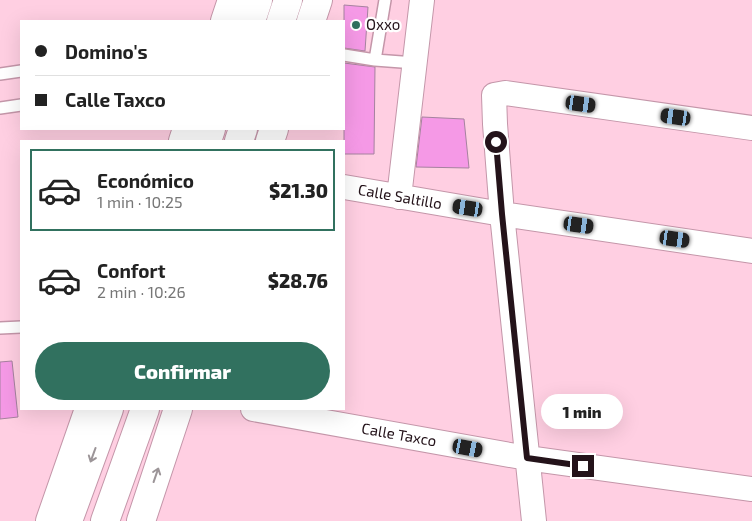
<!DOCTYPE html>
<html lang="es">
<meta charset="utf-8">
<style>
:root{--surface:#fff;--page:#f2f2f2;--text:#222;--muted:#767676;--line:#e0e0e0;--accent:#31715f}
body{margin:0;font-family:"Exo 2",sans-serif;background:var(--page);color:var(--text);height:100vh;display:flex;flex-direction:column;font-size:19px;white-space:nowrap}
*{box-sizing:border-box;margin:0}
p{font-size:16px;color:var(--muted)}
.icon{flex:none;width:28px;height:28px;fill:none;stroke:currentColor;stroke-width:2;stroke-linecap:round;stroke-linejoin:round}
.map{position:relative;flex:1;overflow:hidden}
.panel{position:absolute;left:20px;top:140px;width:325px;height:270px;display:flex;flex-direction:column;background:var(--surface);border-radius:0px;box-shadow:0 5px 20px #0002}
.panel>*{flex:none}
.guide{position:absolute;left:20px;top:20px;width:325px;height:110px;border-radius:0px;box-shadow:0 5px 20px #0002;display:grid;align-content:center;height:110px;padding:0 15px;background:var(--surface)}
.end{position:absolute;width:22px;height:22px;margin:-11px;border:6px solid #24131a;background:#fff;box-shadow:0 0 0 2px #fff}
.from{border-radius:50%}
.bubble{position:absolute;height:35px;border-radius:18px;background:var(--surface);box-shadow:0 5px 20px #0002;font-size:16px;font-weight:800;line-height:35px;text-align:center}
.car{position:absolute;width:15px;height:30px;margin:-15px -8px;border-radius:6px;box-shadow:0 0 4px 1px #0007;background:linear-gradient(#222 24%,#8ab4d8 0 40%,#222 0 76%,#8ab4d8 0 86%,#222 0)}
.guide b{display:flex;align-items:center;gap:18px;height:48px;font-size:19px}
.guide b+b{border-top:1px solid var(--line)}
.guide i{width:12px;height:12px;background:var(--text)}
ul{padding:9px 0 0;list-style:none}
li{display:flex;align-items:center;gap:15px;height:82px;margin:0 10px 8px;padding:0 5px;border:2px solid transparent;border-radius:0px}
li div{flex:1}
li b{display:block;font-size:19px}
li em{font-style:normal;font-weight:800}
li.active{border-color:var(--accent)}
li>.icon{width:45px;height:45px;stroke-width:1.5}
.primary-button{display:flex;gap:10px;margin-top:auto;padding:10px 15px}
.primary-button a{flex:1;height:58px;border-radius:30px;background:var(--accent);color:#fff;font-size:20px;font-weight:800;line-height:58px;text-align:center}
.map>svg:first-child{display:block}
.building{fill:#f599e6;stroke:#a6829f}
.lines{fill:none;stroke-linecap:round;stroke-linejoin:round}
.lane-casing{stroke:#c496a9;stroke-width:14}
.street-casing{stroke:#c496a9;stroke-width:26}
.secondary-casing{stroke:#c496a9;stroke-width:30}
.primary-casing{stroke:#c496a9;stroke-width:30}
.lane{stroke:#fff;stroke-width:11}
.street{stroke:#fff;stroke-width:24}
.secondary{stroke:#fff;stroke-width:28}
.primary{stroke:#fff;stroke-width:28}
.oneway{stroke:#9c9598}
.route{stroke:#24131a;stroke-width:6}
.poi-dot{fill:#31715f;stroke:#fff;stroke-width:2}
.labels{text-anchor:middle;stroke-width:4.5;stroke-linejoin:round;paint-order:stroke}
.poi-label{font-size:15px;fill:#24131a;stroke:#fff;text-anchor:start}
.street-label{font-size:15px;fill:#24131a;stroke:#fff}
</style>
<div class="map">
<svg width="752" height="521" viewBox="0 0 752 521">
<rect width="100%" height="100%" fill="#ffcfe2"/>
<path class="building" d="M344,5L368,7L365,51L344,48Z
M344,63L375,67L374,154H344Z
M422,117L464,119L469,168L416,167Z
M12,361L18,417L0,419V362Z"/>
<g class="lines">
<defs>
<path id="lane" d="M344,55L375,60L415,63
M375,60L385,0
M0,74L21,71
M0,108L21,105
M0,328L21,327"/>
<path id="street" d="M344,187L502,214L752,251
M399,197L422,0
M253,409L527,458L752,489
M534,521L502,214L495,124L494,95L505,93L752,128"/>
<path id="secondary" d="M225,21L232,0
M311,21L318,0
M183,141L187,129
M270,141L274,129
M50,521L89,409
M141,521L178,409"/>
<path id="primary" d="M251,21L258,0
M281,21L288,0
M207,141L211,129
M239,141L243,129
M68,521L109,409
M105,521L145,409"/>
</defs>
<use href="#lane" class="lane-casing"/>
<use href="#street" class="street-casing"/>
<use href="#secondary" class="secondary-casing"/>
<use href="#primary" class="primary-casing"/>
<use href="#lane" class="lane"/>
<use href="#street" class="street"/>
<use href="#secondary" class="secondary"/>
<use href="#primary" class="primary"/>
</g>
<defs><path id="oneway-shaft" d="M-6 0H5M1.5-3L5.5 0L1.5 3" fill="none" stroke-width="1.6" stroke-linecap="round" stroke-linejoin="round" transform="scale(1.25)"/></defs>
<g class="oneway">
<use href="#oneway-shaft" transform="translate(93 455) rotate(110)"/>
<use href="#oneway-shaft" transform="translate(156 475) rotate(-71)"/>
</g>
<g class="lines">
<path class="route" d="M496,142L502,214L527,458L583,466"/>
</g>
<circle class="poi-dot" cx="356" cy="25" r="5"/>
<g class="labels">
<g class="poi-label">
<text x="366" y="30">Oxxo</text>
</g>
<g class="street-label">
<text transform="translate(400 197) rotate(10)" y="5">Calle Saltillo</text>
<text transform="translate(399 435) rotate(10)" y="5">Calle Taxco</text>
</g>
</g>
</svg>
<i class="end from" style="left:496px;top:142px"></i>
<i class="end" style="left:583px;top:466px"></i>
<div class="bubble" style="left:541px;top:394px;width:82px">1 min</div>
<i class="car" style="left:581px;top:104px;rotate:98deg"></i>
<i class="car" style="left:676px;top:117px;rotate:278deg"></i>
<i class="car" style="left:468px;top:208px;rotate:279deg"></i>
<i class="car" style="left:579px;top:225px;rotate:98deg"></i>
<i class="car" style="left:675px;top:239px;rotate:98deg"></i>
<i class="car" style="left:468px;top:448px;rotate:101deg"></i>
<div class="guide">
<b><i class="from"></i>Domino's</b>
<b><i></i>Calle Taxco</b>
</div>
<section class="panel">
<ul>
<li class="active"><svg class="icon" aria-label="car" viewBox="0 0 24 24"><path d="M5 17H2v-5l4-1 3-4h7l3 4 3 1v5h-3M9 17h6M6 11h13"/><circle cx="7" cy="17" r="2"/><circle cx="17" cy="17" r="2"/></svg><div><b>Económico</b><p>1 min · 10:25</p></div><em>$21.30</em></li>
<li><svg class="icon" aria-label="car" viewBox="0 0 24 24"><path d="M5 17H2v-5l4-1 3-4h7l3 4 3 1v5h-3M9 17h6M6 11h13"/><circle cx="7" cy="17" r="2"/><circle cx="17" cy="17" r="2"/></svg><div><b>Confort</b><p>2 min · 10:26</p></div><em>$28.76</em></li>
</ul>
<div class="primary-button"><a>Confirmar</a></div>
</section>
</div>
